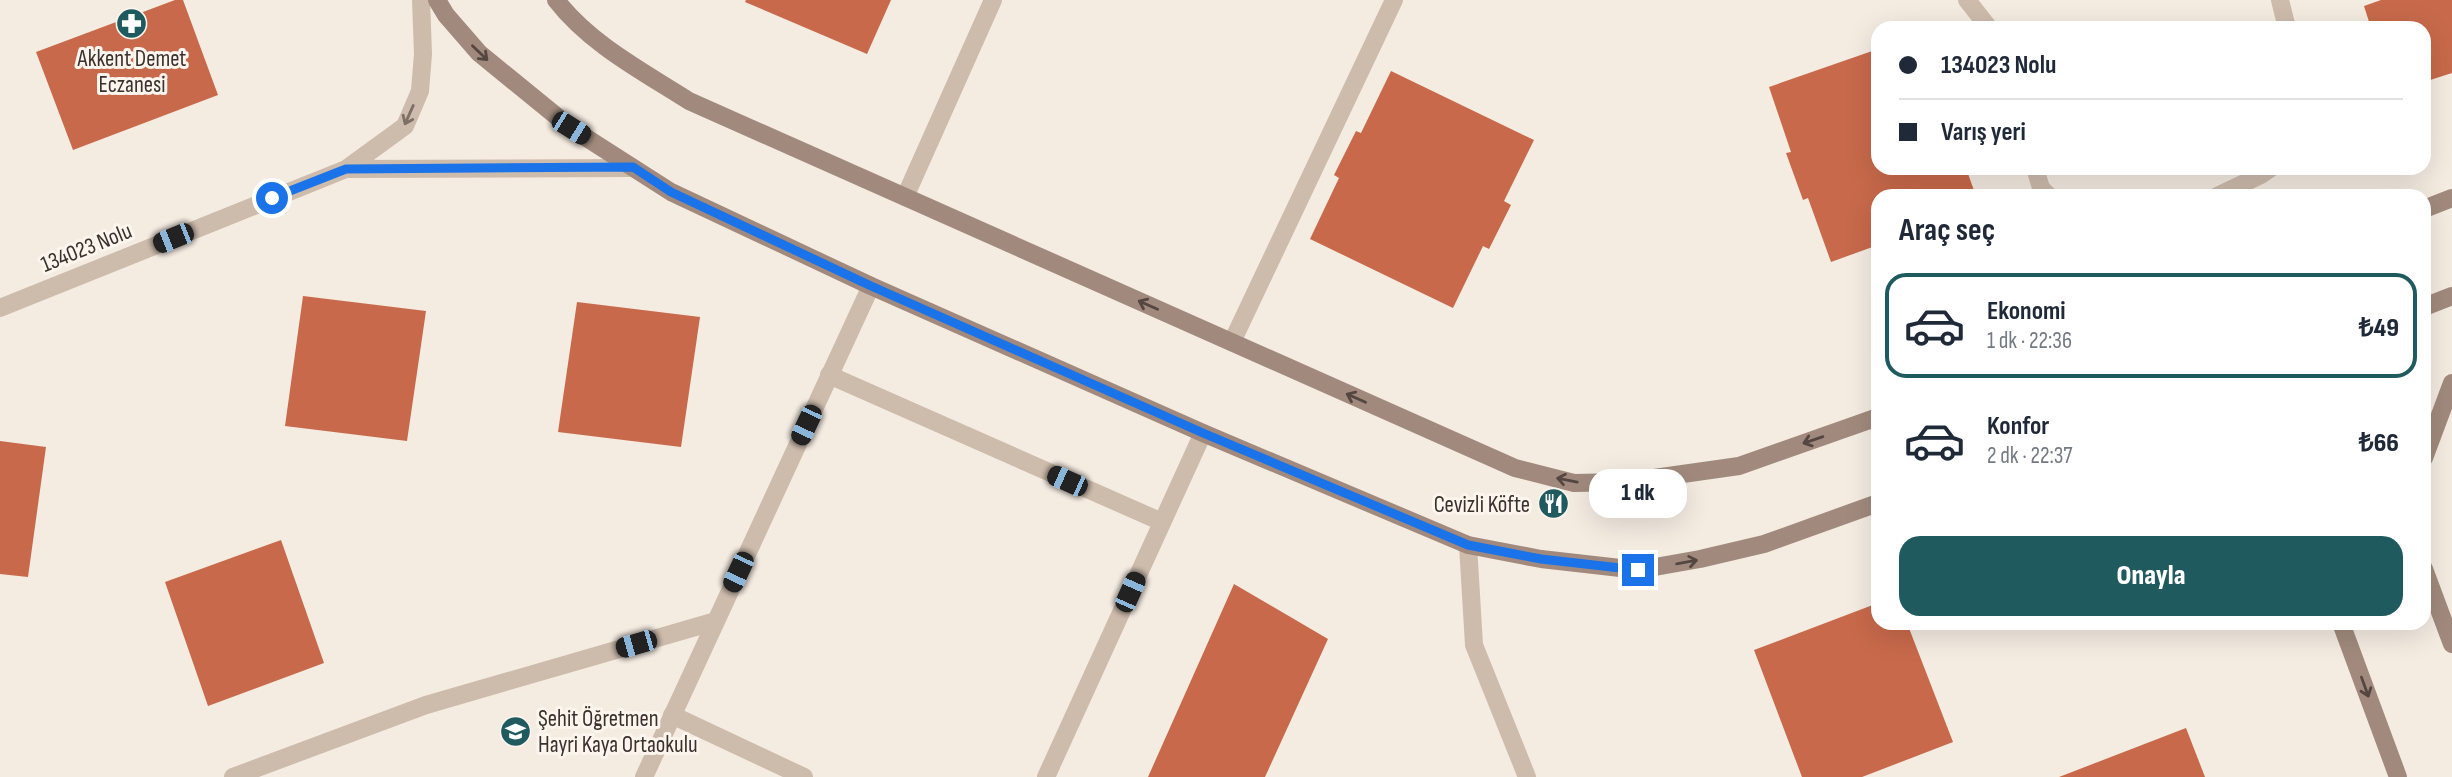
<!DOCTYPE html>
<html lang="tr">
<meta charset="utf-8">
<style>
:root{--surface:#fff;--page:#f2f2f3;--text:#1f2937;--muted:#747a83;--line:#e0e1e3;--accent:#1f5a5e}
body{margin:0;font-family:"Sofia Sans Condensed",sans-serif;background:var(--page);color:var(--text);height:100vh;display:flex;flex-direction:column;font-size:26px;white-space:nowrap}
*{box-sizing:border-box;margin:0}
p{font-size:23px;color:var(--muted)}
.icon{flex:none;width:38px;height:38px;fill:none;stroke:currentColor;stroke-width:2;stroke-linecap:round;stroke-linejoin:round}
.map{position:relative;flex:1;overflow:hidden}
.details{position:absolute;left:1871px;top:189px;width:560px;height:441px;display:flex;flex-direction:column;background:var(--surface);border-radius:21px;box-shadow:0 7px 28px #0002}
.details>*{flex:none}
.banner{position:absolute;left:1871px;top:21px;width:560px;height:154px;border-radius:21px;box-shadow:0 7px 28px #0002;display:grid;align-content:center;height:154px;padding:0 28px;background:var(--surface)}
.end{position:absolute;width:32px;height:32px;margin:-16px;border:9px solid #1a73e8;background:#fff;box-shadow:0 0 0 4px #fff}
.from{border-radius:50%}
.bubble{position:absolute;height:49px;border-radius:21px;background:var(--surface);box-shadow:0 7px 28px #0002;font-size:23px;font-weight:800;line-height:49px;text-align:center}
.car{position:absolute;width:21px;height:42px;margin:-21px -10px;border-radius:9px;box-shadow:0 0 5px 2px #0007;background:linear-gradient(#222 24%,#8ab4d8 0 40%,#222 0 76%,#8ab4d8 0 86%,#222 0)}
.banner b{display:flex;align-items:center;gap:24px;height:66px;font-size:26px}
.banner b+b{border-top:2px solid var(--line)}
.banner i{width:18px;height:18px;background:var(--text)}
ul{padding:0;list-style:none}
li{display:flex;align-items:center;gap:21px;height:105px;margin:0 14px 10px;padding:0 14px;border:4px solid transparent;border-radius:21px}
li div{flex:1}
li b{display:block;font-size:26px}
li em{font-style:normal;font-weight:800}
li.on{border-color:var(--accent)}
li>.icon{width:63px;height:63px;stroke-width:1.5}
h2{padding:0 28px;font-size:32px;line-height:84px}
.button{display:flex;gap:14px;margin-top:auto;padding:14px 28px}
.button a{flex:1;height:80px;border-radius:21px;background:var(--accent);color:#fff;font-size:28px;font-weight:800;line-height:80px;text-align:center}
.map>svg:first-child{display:block}
.building{fill:#c8694b}
.lines{fill:none;stroke-linecap:round;stroke-linejoin:round}
.lane{stroke:#cdbbac;stroke-width:18}
.street{stroke:#cdbbac;stroke-width:18}
.secondary{stroke:#a18a7d;stroke-width:18}
.oneway{stroke:#544640}
.oneway2{stroke:#7d6f65}
.route{stroke:#1a73e8;stroke-width:9}
.labels{text-anchor:middle;stroke-width:6;stroke-linejoin:round;paint-order:stroke}
.poi-label{font-size:23px;fill:#3b302b;stroke:#fbf5ee}
.street-label{font-size:23px;fill:#3b302b;stroke:#fbf5ee}
</style>
<div class="map">
<svg width="2452" height="777" viewBox="0 0 2452 777">
<rect width="100%" height="100%" fill="#f4ebe1"/>
<path class="building" d="M175,0H183L218,95L73,150L36,52Z
M746,0H891L867,54L745,2Z
M2381,0H2452V73L2424,82V28H2371L2364,6Z
M1878,49V168H1966L1976,196H1878V245L1831,262L1808,198L1803,200L1786,153L1791,152L1769,87Z
M1391,71L1534,140L1504,201L1511,205L1489,249L1483,246L1453,308L1310,239L1339,178L1334,175L1356,131L1361,133Z
M303,296L426,311L407,441L285,426Z
M577,302L700,317L681,447L558,432Z
M0,441L46,447L28,577L0,574Z
M281,540L324,663L208,706L165,582Z
M1234,584L1328,639L1265,777H1148Z
M1878,603V623H1907L1953,742L1862,777H1802L1754,650Z
M2186,728L2205,777H2059Z"/>
<g class="lines">
<path class="lane" d="M829,375L1162,522
M672,715L804,777"/>
<path class="street" d="M1967,0L1989,28
M2280,0L2287,28
M2035,168L2041,188L2049,196
M346,169L633,168
M2217,196L2261,175L2271,168
M905,197L993,0
M0,308L346,169L405,126L420,91L423,54L421,0
M1232,342L1394,0
M1468,545L1474,645L1527,777
M233,777L426,705L716,621
M644,777L871,286
M1046,777L1203,433"/>
<path class="secondary" d="M437,0L446,15L479,53L571,128L671,192L871,286L1203,433L1468,545L1541,559L1638,570L1700,559L1764,544L1878,503
M556,0C590,44 642,71 689,101L1515,468L1574,483L1626,482L1739,466L1878,417
M2424,209L2452,198
M2424,307L2452,296
M2424,458L2452,383
M2424,569L2452,644
M2341,623L2398,777"/>
</g>
<defs><path id="oneway-shaft" d="M-6 0H5M1.5-3L5.5 0L1.5 3" fill="none" stroke-width="1.6" stroke-linecap="round" stroke-linejoin="round" transform="scale(1.75)"/></defs>
<g class="oneway">
<use href="#oneway-shaft" transform="translate(480 53) rotate(44)"/>
<use href="#oneway-shaft" transform="translate(1148 305) rotate(-156)"/>
<use href="#oneway-shaft" transform="translate(1356 398) rotate(-156)"/>
<use href="#oneway-shaft" transform="translate(1813 440) rotate(161)"/>
<use href="#oneway-shaft" transform="translate(1567 480) rotate(-169)"/>
<use href="#oneway-shaft" transform="translate(1687 562) rotate(-10)"/>
<use href="#oneway-shaft" transform="translate(2365 687) rotate(70)"/>
</g>
<use class="oneway2" href="#oneway-shaft" transform="translate(409 115) rotate(114)"/>
<g class="lines">
<path class="route" d="M272,198L346,169L633,167L671,192L871,286L1203,433L1468,545L1541,559L1638,570"/>
</g>
<defs>
<symbol id="pharmacy-disc" viewBox="-11 -11 22 22"><circle r="9.5" fill="#1f5a5e" stroke="#fbf5ee"/><path d="M-2-6h4v4h4v4h-4v4h-4v-4h-4v-4h4Z" fill="#fff"/></symbol>
<symbol id="restaurant-disc" viewBox="-11 -11 22 22"><circle r="9.5" fill="#1f5a5e" stroke="#fbf5ee"/><path d="M-5-6h1v4h1v-4h1v4h1v-4h1v5L-1.5 .5V6h-2V.5L-5-1ZM5-6V6H3V1.5H1.5Q1.5-4 5-6Z" fill="#fff"/></symbol>
<symbol id="school-disc" viewBox="-11 -11 22 22"><circle r="9.5" fill="#1f5a5e" stroke="#fbf5ee"/><path d="M0-5L7-2L0 1L-7-2ZM-4 1L0 2.5L4 1V4Q0 6-4 4Z" fill="#fff"/></symbol>
</defs>
<g fill-rule="evenodd">
<use href="#pharmacy-disc" x="114" y="6" width="35" height="35"/>
<use href="#restaurant-disc" x="1536" y="486" width="35" height="35"/>
<use href="#school-disc" x="498" y="714" width="35" height="35"/>
</g>
<g class="labels">
<g class="poi-label">
<text x="132" y="66">Akkent Demet<tspan x="132" dy="26">Eczanesi</tspan></text>
<text x="1530" y="512" text-anchor="end">Cevizli Köfte</text>
<text x="538" y="726" text-anchor="start">Şehit Öğretmen<tspan x="538" dy="26">Hayri Kaya Ortaokulu</tspan></text>
</g>
<g class="street-label">
<text transform="translate(86 247) rotate(-22)" y="8">134023 Nolu</text>
</g>
</g>
</svg>
<i class="end from" style="left:272px;top:198px"></i>
<i class="end" style="left:1638px;top:570px"></i>
<div class="bubble" style="left:1589px;top:469px;width:98px">1 dk</div>
<i class="car" style="left:571px;top:128px;rotate:122deg"></i>
<i class="car" style="left:173px;top:238px;rotate:248deg"></i>
<i class="car" style="left:806px;top:425px;rotate:205deg"></i>
<i class="car" style="left:1067px;top:481px;rotate:294deg"></i>
<i class="car" style="left:738px;top:572px;rotate:205deg"></i>
<i class="car" style="left:1130px;top:592px;rotate:24deg"></i>
<i class="car" style="left:636px;top:644px;rotate:254deg"></i>
<div class="banner">
<b><i class="from"></i>134023 Nolu</b>
<b><i></i>Varış yeri</b>
</div>
<section class="details">
<h2>Araç seç</h2>
<ul>
<li class="on"><svg class="icon" aria-label="car" viewBox="0 0 24 24"><path d="M5 17H2v-5l4-1 3-4h7l3 4 3 1v5h-3M9 17h6M6 11h13"/><circle cx="7" cy="17" r="2"/><circle cx="17" cy="17" r="2"/></svg><div><b>Ekonomi</b><p>1 dk · 22:36</p></div><em>₺49</em></li>
<li><svg class="icon" aria-label="car" viewBox="0 0 24 24"><path d="M5 17H2v-5l4-1 3-4h7l3 4 3 1v5h-3M9 17h6M6 11h13"/><circle cx="7" cy="17" r="2"/><circle cx="17" cy="17" r="2"/></svg><div><b>Konfor</b><p>2 dk · 22:37</p></div><em>₺66</em></li>
</ul>
<div class="button"><a>Onayla</a></div>
</section>
</div>
